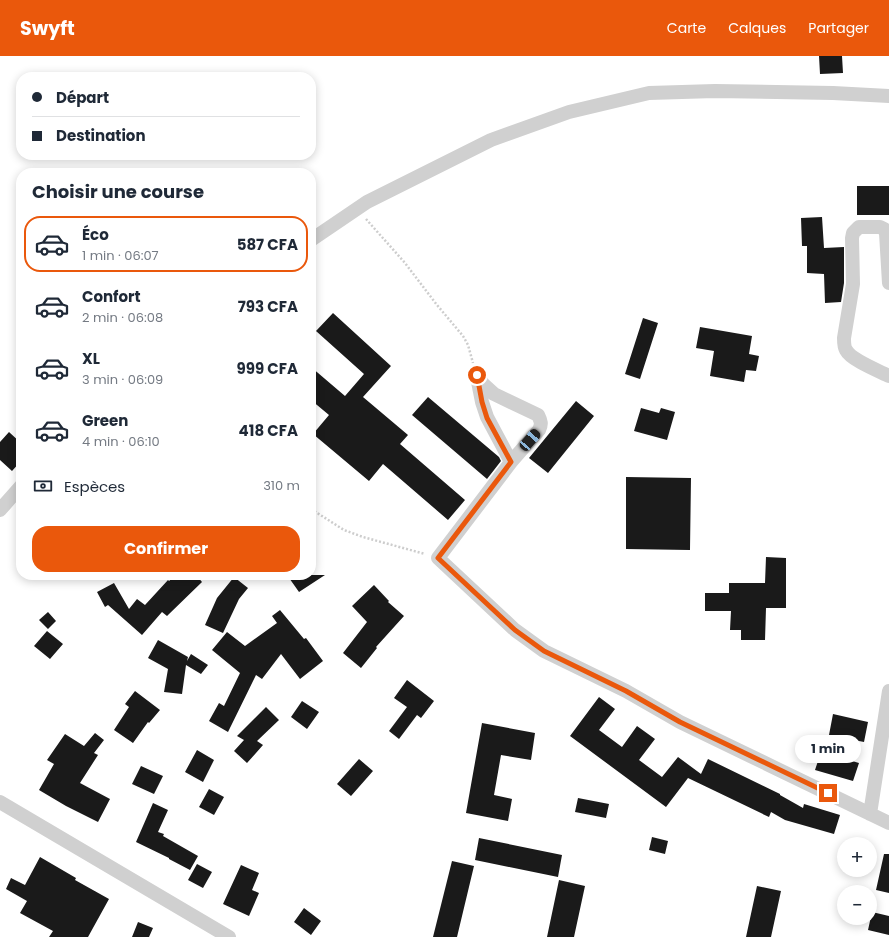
<!DOCTYPE html>
<html lang="fr">
<meta charset="utf-8">
<style>
:root{--surface:#fff;--page:#f2f2f3;--text:#1f2937;--muted:#747a83;--line:#e0e1e3;--accent:#ea580c}
body{margin:0;font-family:Poppins,sans-serif;background:var(--page);color:var(--text);height:100vh;display:flex;flex-direction:column;font-size:15px;white-space:nowrap}
*{box-sizing:border-box;margin:0}
p{font-size:13px;color:var(--muted)}
.icon{flex:none;width:22px;height:22px;fill:none;stroke:currentColor;stroke-width:2;stroke-linecap:round;stroke-linejoin:round}
.map{position:relative;flex:1;overflow:hidden}
.side{position:absolute;left:16px;top:112px;width:300px;height:412px;display:flex;flex-direction:column;background:var(--surface);border-radius:16px;box-shadow:0 2px 10px #0003}
.side>*{flex:none}
.guide{position:absolute;left:16px;top:16px;width:300px;height:88px;border-radius:16px;box-shadow:0 2px 10px #0003;display:grid;align-content:center;height:88px;padding:0 16px;background:var(--surface)}
.buttons{position:absolute;left:837px;top:781px;display:grid;gap:8px}
.buttons a{display:grid;place-items:center;width:40px;height:40px;border-radius:50%;background:var(--surface);box-shadow:0 2px 10px #0003;font-size:20px}
.end{position:absolute;width:18px;height:18px;margin:-9px;border:5px solid #ea580c;background:#fff;box-shadow:0 0 0 2px #fff}
.from{border-radius:50%}
.bubble{position:absolute;height:28px;border-radius:14px;background:var(--surface);box-shadow:0 2px 10px #0003;font-size:13px;font-weight:700;line-height:28px;text-align:center}
.car{position:absolute;width:12px;height:24px;margin:-12px -6px;border-radius:5px;box-shadow:0 0 3px 1px #0007;background:linear-gradient(#222 24%,#8ab4d8 0 40%,#222 0 76%,#8ab4d8 0 86%,#222 0)}
.guide b{display:flex;align-items:center;gap:14px;height:38px;font-size:15px}
.guide b+b{border-top:1px solid var(--line)}
.guide i{width:10px;height:10px;background:var(--text)}
ul{padding:0;list-style:none}
li{display:flex;align-items:center;gap:12px;height:56px;margin:0 8px 6px;padding:0 8px;border:2px solid transparent;border-radius:16px}
li div{flex:1}
li b{display:block;font-size:15px}
li em{font-style:normal;font-weight:700}
li.active{border-color:var(--accent)}
li>.icon{width:36px;height:36px;stroke-width:1.5}
h2{padding:0 16px;font-size:18px;line-height:48px}
.pay{display:flex;align-items:center;gap:10px;height:44px;padding:0 16px;font-size:15px}
.pay p{margin-inline-start:auto}
.action{display:flex;gap:8px;margin-top:auto;padding:8px 16px}
.action a{flex:1;height:46px;border-radius:16px;background:var(--accent);color:#fff;font-size:16px;font-weight:700;line-height:46px;text-align:center}
header{display:flex;align-items:center;gap:24px;box-sizing:border-box;height:56px;padding:0 20px;background:var(--accent);color:#fff}
header strong{font-size:19px}
nav{display:flex;gap:22px;margin-inline-start:auto;font-size:14px}
.map>svg:first-child{display:block}
.building{fill:#1a1a1a}
.lines{fill:none;stroke-linecap:round;stroke-linejoin:round}
.path{stroke:#cdcdcd;stroke-width:2.5;stroke-dasharray:2 2;stroke-linecap:butt}
.minor{stroke:#d0d0d0;stroke-width:14}
.route{stroke:#ea580c;stroke-width:5}
</style>
<header>
<strong>Swyft</strong>
<nav><a>Carte</a><a>Calques</a><a>Partager</a></nav>
</header>
<div class="map">
<svg width="889" height="881" viewBox="0 0 889 881">
<rect width="100%" height="100%" fill="#fff"/>
<path class="building" d="M819,0H842L843,17L820,18Z
M857,130H889V159H857Z
M822,161L824,192L844,191V227L841,246L825,247L824,218L807,217V190H802L801,162Z
M333,257L391,310L363,341L408,379L400,388L465,444L448,464L383,408L369,425L313,378L329,359L311,344V311L345,340L364,318L316,275Z
M643,262L658,267L640,323L625,318Z
M700,271L752,280L749,298L759,300L756,315L746,314L744,326L710,320L714,295L696,292Z
M428,341L499,401L501,405L487,423L412,359Z
M576,345L594,360L548,417L529,402Z
M641,352L659,357L661,352L675,356L667,384L634,375Z
M9,376L21,387V405L12,415L0,404V386Z
M626,421L691,422L690,494L626,493Z
M766,501L786,502V552H766L765,584H741V574H730L731,555H705V537H729V527H765Z
M176,519H196L202,526L167,560L162,556L142,579L108,549L105,551L97,536L114,527L129,553L137,543L145,549L168,524L169,525Z
M287,519H325L299,536Z
M234,521L248,532L239,543L223,577L205,569L217,542Z
M374,529L389,545L388,546L404,560L376,591L377,592L361,612L343,597L367,566L352,550Z
M280,554L304,583L306,582L323,605L300,623L281,598L262,623L256,619L228,676L209,665L219,647L224,650L240,617L212,594L227,576L245,590L277,567L272,560Z
M48,556L56,565L48,573L39,564Z
M47,575L63,588L50,603L34,590Z
M158,584L188,601L187,605L191,598L208,609L201,618L186,609L182,638L164,636L168,613L148,602Z
M407,624L434,645L421,662L417,659L399,683L389,675L407,651L394,642Z
M135,635L160,654L149,667L148,666L133,687L114,674L129,651L125,648Z
M599,641L615,653L599,674L622,691L637,670L655,683L639,704L662,721L678,701L701,718L708,703L780,738V739L803,752L804,748L840,759L834,778L785,764L771,756L769,761L688,722L666,751L570,680Z
M302,645L319,656L307,673L291,661Z
M266,651L279,664L257,685L263,689L247,707L234,695L244,684L237,680Z
M833,658L868,666L864,686L829,679Z
M482,667L535,677L531,704L501,699L494,739L512,743L508,765L466,757Z
M95,677L104,684L94,697L98,699L80,727L110,743L98,766L66,750L39,734L54,708L47,704L65,678L84,690Z
M197,694L214,704L203,726L185,716Z
M821,696L859,707L853,725L815,714Z
M359,703L373,715L351,740L337,728Z
M141,710L163,720L154,738L132,728Z
M209,733L224,741L214,759L199,751Z
M578,742L609,748L606,762L575,756Z
M153,747L168,754L158,776L164,778L163,780L198,800L190,814L169,803V802L136,786Z
M652,781L668,785L665,798L649,794Z
M479,782L562,799L558,821L475,804Z
M884,798H889V837L876,834Z
M40,801L76,822L75,824L109,843L88,881H49L53,875L20,857L27,845L6,833L11,822L25,829Z
M452,805L474,810L457,881H433Z
M197,808L212,816L203,832L188,824Z
M241,809L259,817L252,834L259,837L249,860L223,848Z
M559,824L585,830L574,881H547Z
M757,830L781,835L771,881H746Z
M304,852L321,865L311,879L294,866Z
M872,856L889,860V879L868,874Z
M138,866L153,872L149,881H132Z"/>
<g class="lines">
<path class="path" d="M366,163L405,207L437,249L463,280L468,289L473,307
M311,453L344,474L363,481L425,498"/>
<path class="minor" d="M311,184L367,146L491,84L569,56L649,37L715,35L833,37L889,40
M889,227L886,177L884,173L880,171H859L853,177L852,182L853,228L844,282C844,286 844,291 846,294C851,304 879,315 889,320
M477,319L483,328L494,338L538,359C541,365 542,368 539,374L511,406L438,502L515,574L544,595L626,635L680,666L889,767
M477,321L482,346L487,361L511,406
M0,454L21,430
M0,746L229,881
M870,758L889,635"/>
</g>
<g class="lines">
<path class="route" d="M477,319L482,346L487,362L511,406L438,502L515,574L544,595L626,635L680,666L828,737"/>
</g>
</svg>
<div class="buttons">
<a>+</a>
<a>−</a>
</div>
<i class="end from" style="left:477px;top:319px"></i>
<i class="end" style="left:828px;top:737px"></i>
<div class="bubble" style="left:795px;top:679px;width:66px">1 min</div>
<i class="car" style="left:530px;top:384px;rotate:41deg"></i>
<div class="guide">
<b><i class="from"></i>Départ</b>
<b><i></i>Destination</b>
</div>
<section class="side">
<h2>Choisir une course</h2>
<ul>
<li class="active"><svg class="icon" aria-label="car" viewBox="0 0 24 24"><path d="M5 17H2v-5l4-1 3-4h7l3 4 3 1v5h-3M9 17h6M6 11h13"/><circle cx="7" cy="17" r="2"/><circle cx="17" cy="17" r="2"/></svg><div><b>Éco</b><p>1 min · 06:07</p></div><em>587 CFA</em></li>
<li><svg class="icon" aria-label="car" viewBox="0 0 24 24"><path d="M5 17H2v-5l4-1 3-4h7l3 4 3 1v5h-3M9 17h6M6 11h13"/><circle cx="7" cy="17" r="2"/><circle cx="17" cy="17" r="2"/></svg><div><b>Confort</b><p>2 min · 06:08</p></div><em>793 CFA</em></li>
<li><svg class="icon" aria-label="car" viewBox="0 0 24 24"><path d="M5 17H2v-5l4-1 3-4h7l3 4 3 1v5h-3M9 17h6M6 11h13"/><circle cx="7" cy="17" r="2"/><circle cx="17" cy="17" r="2"/></svg><div><b>XL</b><p>3 min · 06:09</p></div><em>999 CFA</em></li>
<li><svg class="icon" aria-label="car" viewBox="0 0 24 24"><path d="M5 17H2v-5l4-1 3-4h7l3 4 3 1v5h-3M9 17h6M6 11h13"/><circle cx="7" cy="17" r="2"/><circle cx="17" cy="17" r="2"/></svg><div><b>Green</b><p>4 min · 06:10</p></div><em>418 CFA</em></li>
</ul>
<div class="pay"><svg class="icon" aria-label="cash" viewBox="0 0 24 24"><path d="M3 7h18v10H3z"/><circle cx="12" cy="12" r="2"/></svg>Espèces<p>310 m</p></div>
<div class="action"><a>Confirmer</a></div>
</section>
</div>
